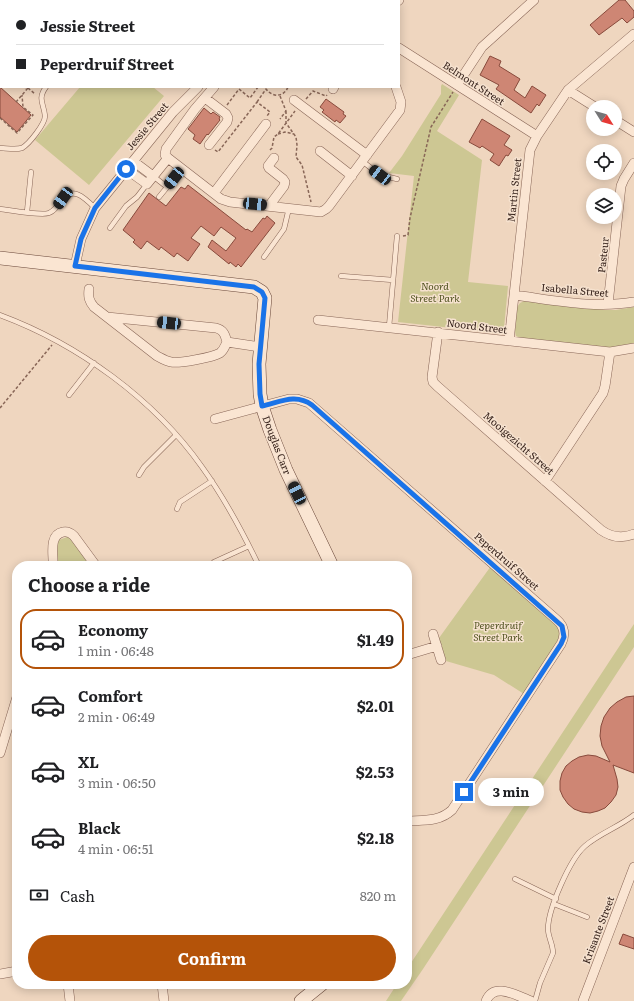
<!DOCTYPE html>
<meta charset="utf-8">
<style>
:root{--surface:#fff;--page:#f6f6f6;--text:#202124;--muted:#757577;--line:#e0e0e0;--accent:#b45309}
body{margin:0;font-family:Literata,serif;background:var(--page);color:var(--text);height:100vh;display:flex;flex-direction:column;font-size:15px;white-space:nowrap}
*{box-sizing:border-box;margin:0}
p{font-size:13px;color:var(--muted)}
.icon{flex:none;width:22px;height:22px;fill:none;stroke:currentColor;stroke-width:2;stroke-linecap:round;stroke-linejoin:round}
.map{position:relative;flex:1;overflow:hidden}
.side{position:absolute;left:12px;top:561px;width:400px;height:428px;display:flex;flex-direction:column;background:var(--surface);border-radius:16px;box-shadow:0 2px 10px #0003}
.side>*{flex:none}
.hud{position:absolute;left:0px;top:0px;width:400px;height:88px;box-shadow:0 2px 10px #0003;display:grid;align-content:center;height:88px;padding:0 16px;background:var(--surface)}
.needle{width:26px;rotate:127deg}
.fabs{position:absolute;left:586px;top:100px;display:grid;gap:8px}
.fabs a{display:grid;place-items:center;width:36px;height:36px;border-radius:50%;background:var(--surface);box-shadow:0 2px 10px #0003;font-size:20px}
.end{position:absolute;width:18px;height:18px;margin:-9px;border:5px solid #1a73e8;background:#fff;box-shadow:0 0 0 2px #fff}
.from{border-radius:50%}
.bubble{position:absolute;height:28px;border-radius:14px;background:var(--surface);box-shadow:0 2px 10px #0003;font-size:13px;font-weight:700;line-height:28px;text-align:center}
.car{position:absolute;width:12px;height:24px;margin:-12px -6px;border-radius:5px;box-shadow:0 0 3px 1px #0007;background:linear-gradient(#222 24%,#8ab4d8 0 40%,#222 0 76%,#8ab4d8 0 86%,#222 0)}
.hud b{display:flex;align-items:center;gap:14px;height:38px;font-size:15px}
.hud b+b{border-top:1px solid var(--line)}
.hud i{width:10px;height:10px;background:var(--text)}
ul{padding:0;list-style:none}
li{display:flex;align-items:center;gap:12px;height:60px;margin:0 8px 6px;padding:0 8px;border:2px solid transparent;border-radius:16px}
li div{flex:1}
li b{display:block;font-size:15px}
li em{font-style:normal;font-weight:700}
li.active{border-color:var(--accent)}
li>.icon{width:36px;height:36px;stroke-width:1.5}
h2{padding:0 16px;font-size:18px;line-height:48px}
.pay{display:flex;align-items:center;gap:10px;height:44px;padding:0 16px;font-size:15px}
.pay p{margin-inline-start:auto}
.button{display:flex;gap:8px;margin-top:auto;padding:8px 16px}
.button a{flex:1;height:46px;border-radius:24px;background:var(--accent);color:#fff;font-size:16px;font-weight:700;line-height:46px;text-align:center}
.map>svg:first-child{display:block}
.green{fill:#cdc793}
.building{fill:#ce8674;stroke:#884a3c}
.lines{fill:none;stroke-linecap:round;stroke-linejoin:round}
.lane-casing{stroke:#886657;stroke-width:5.5}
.street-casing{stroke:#886657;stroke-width:10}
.secondary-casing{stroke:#6a483a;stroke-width:14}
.path{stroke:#886657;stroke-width:1.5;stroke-dasharray:3 2;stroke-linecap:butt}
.lane{stroke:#fae5d2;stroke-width:4.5}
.street{stroke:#fae5d2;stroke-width:9}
.secondary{stroke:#fae5d2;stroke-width:13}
.route{stroke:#1a73e8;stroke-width:5}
.labels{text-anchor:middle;stroke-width:3;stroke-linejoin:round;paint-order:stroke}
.street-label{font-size:10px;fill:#37231c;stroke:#f6e2cf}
.park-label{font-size:10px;font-style:italic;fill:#525422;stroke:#f6e2cf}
</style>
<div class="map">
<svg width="634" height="1001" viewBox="0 0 634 1001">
<rect width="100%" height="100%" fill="#efd6bf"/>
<path class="green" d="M442,84L459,95L437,131L482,160L468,282L508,286L504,328L501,331L497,333L398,322L414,176L389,173L402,156L441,94V86Z
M80,87H153L164,96L89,185L35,140Z
M524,301L605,310H616L634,307V345L619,348L606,347L520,338L516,336L515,332L517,307L520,303Z
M67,537H69L92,566H56L57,545L59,540Z
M491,566L557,625L560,632L559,639L524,694L494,675L446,661L439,638Z
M634,624V647L423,969L401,1001H386L397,984H407V969Z"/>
<path class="building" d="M619,0H625L634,11V17L627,23L622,18L599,35L590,25Z
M490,56L501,61L499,66L520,79L514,90L525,98L532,86L546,95L539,106L537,104L531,113L496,89L499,85L480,75Z
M0,87L31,115L17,132L0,117Z
M326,99L344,112L343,114L346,116L340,123L336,120L335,122L322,112L324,110L320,107Z
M204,108L211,114L213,112L220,117L219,119L220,120L208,135L207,134L200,144L193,139L195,135L188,129Z
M482,119L510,136L504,145L512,150L508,156L506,155L499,166L490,160L494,154L482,146L480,148L469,142Z
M188,185L246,230L247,229L252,232L263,218L265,219L267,216L275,223L241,267L238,264L236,267L230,262L229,264L208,247L212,240L226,251L236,238L221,227L214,236L201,226L191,238L200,244L188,261L177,253L174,257L161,247L159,250L147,241L141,249L133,242L135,240L123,230L149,193L166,206L181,187L185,189Z
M634,696V773L613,765L617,779L618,787L616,795L611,802L605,808L598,811L590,813L582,812L574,809L568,804L563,797L560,790V781L562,773L566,766L572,761L579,757L588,755L596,756L610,762L602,746L600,736L601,726L604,717L610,708L617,702L626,697Z
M623,934L634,938V949L619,944Z"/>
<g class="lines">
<defs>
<path id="lane" d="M46,0L47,1
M128,1L129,0
M0,148C6,148 15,150 22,148C29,144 45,124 45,116C44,104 37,99 46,87
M362,161L380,175L397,179
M153,176L167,187
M159,197L182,169
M0,209C10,210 41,216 49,213C54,211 57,207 60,202C72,185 84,197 95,208
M27,212L31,172
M110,228L126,206L137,197L147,184
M264,257L284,229L289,208
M341,276L393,280
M0,315C78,344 154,399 202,467C223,496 241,529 257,562
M389,327L397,236
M69,395L94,363
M139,475L144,467L176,435
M177,509L180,502L212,481
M211,566L214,562L249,546
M515,879L556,899
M554,904L587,917
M535,1001L540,983L553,953C553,944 548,937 548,929C548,909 570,859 585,846C600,833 619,827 634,815"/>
<path id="street" d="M323,0L325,1
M285,1V0
M398,1L399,0
M399,48L537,136
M457,85L482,47L534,0
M214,87L195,109L166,149L165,155L168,158L221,199L230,202L321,212L326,209L329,206L400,110L401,102L396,87
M333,89L334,87
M568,90L595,107
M205,98L226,114L228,118L227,122L209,145
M294,100L367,155
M615,120L634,132
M320,151L352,176
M133,161L153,176
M126,169L147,184L168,158
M214,193L266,124
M269,206L284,186L285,182L283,179L269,168L268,166L274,158
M75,266L81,239L95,208L173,112L198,87
M89,289C88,297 89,301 94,307L157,356C161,358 166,361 171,362C178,364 214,357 220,353C224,350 225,346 227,342C225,335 224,330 216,328L107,317
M514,295C553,300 595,309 634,302
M608,304L621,186L624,179L634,163
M318,320L610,352L634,348
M438,332L432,377L433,382L437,386L601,530C611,537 622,539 634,534
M509,341L530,150L537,136L568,90L634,34
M227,342L260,347
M215,419L289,399H297L309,403L557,620C564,626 566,635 561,644L452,810C439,822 424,820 407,821
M545,481L603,393L605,386L610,352
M53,566C54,556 48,535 63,532C68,531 71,533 74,536L96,566
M433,634L441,660
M407,655L437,646
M0,753L17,697
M0,974L17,971
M68,984L70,1001
M162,984L164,1001
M486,1001C494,981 517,996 531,1001
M583,1001L634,867"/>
<path id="secondary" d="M0,258L254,287L262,292L265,298L259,364L260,394L262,406L270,430L286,470L332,566
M301,1001L322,984"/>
</defs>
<use href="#lane" class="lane-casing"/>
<use href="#street" class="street-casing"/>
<use href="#secondary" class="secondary-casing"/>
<path class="path" d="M0,80L1,79
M0,81H1
M23,87L28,88L35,94
M280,96L286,111L280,119
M306,99L313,91L326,96L327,95
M16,102L28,88
M257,102L266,89C273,98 284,97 288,87
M227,105L239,89L250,98L258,87
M286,111V123L296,137L297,145L296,157L302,165L311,202
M0,118L17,133L33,115L23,107L22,95
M278,134L285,132L294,134
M215,150L218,152L257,102L270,112L267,116
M270,150L272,148L274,137L278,134L295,111
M403,236L408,235L410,218L431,127L453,92
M0,408L52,345"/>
<use href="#lane" class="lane"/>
<use href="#street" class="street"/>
<use href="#secondary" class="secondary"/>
</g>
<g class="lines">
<path class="route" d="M126,169L95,208L81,239L75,266L254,287L262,292L265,298L259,364L260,394L262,406C280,402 296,393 312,405L562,626L564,637L561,644L464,792"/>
</g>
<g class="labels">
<g class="street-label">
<text transform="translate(474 83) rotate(33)" y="4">Belmont Street</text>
<text transform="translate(147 126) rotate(-50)" y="4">Jessie Street</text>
<text transform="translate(514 190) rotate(-84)" y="4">Martin Street</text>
<text transform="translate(603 255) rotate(-84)" y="4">Pasteur</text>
<text transform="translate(575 290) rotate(5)" y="4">Isabella Street</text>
<text transform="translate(477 326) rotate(7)" y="4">Noord Street</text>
<text transform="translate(519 443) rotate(41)" y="4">Mooigezicht Street</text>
<text transform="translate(277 445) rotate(69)" y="4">Douglas Carr</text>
<text transform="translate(507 561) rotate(41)" y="4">Peperdruif Street</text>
<text transform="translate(598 930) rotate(-69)" y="4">Krisante Street</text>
</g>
<g class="park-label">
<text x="435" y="290">Noord<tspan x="435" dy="12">Street Park</tspan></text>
<text x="498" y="629">Peperdruif<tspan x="498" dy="12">Street Park</tspan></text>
</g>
</g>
</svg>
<div class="fabs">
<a><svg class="needle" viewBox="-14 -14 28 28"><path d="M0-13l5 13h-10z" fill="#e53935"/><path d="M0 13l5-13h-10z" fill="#757577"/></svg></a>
<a><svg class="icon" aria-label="locate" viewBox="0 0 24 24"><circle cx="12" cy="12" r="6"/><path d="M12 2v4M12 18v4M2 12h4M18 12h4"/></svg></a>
<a><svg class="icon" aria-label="layers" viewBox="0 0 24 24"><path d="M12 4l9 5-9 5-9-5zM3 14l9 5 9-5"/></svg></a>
</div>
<i class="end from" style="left:126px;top:169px"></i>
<i class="end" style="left:464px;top:792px"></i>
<div class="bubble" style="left:478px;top:778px;width:66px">3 min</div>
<i class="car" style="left:380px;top:175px;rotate:307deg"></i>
<i class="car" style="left:174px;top:178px;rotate:218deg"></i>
<i class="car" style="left:63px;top:198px;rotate:216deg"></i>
<i class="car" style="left:255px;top:204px;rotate:95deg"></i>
<i class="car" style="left:169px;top:323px;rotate:276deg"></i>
<i class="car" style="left:297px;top:493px;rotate:334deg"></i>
<div class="hud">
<b><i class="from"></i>Jessie Street</b>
<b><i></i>Peperdruif Street</b>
</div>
<section class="side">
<h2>Choose a ride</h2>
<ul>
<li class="active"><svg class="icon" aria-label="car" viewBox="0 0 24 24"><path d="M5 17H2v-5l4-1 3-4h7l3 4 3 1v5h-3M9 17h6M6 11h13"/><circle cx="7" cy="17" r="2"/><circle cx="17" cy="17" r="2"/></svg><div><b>Economy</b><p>1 min · 06:48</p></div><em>$1.49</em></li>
<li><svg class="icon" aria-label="car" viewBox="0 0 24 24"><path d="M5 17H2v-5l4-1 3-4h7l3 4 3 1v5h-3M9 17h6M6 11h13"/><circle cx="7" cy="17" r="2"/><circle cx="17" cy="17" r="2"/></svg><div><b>Comfort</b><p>2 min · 06:49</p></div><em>$2.01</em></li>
<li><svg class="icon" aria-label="car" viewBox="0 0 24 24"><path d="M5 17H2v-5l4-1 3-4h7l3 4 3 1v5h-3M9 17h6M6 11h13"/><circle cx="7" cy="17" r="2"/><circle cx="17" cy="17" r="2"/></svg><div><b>XL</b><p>3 min · 06:50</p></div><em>$2.53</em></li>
<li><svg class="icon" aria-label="car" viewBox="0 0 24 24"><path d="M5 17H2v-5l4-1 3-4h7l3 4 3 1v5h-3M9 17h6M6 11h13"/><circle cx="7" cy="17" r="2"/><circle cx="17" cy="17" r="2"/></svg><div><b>Black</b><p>4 min · 06:51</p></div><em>$2.18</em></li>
</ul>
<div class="pay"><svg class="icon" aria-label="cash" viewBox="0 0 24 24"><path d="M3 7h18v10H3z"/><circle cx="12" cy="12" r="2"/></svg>Cash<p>820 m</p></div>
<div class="button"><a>Confirm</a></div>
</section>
</div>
